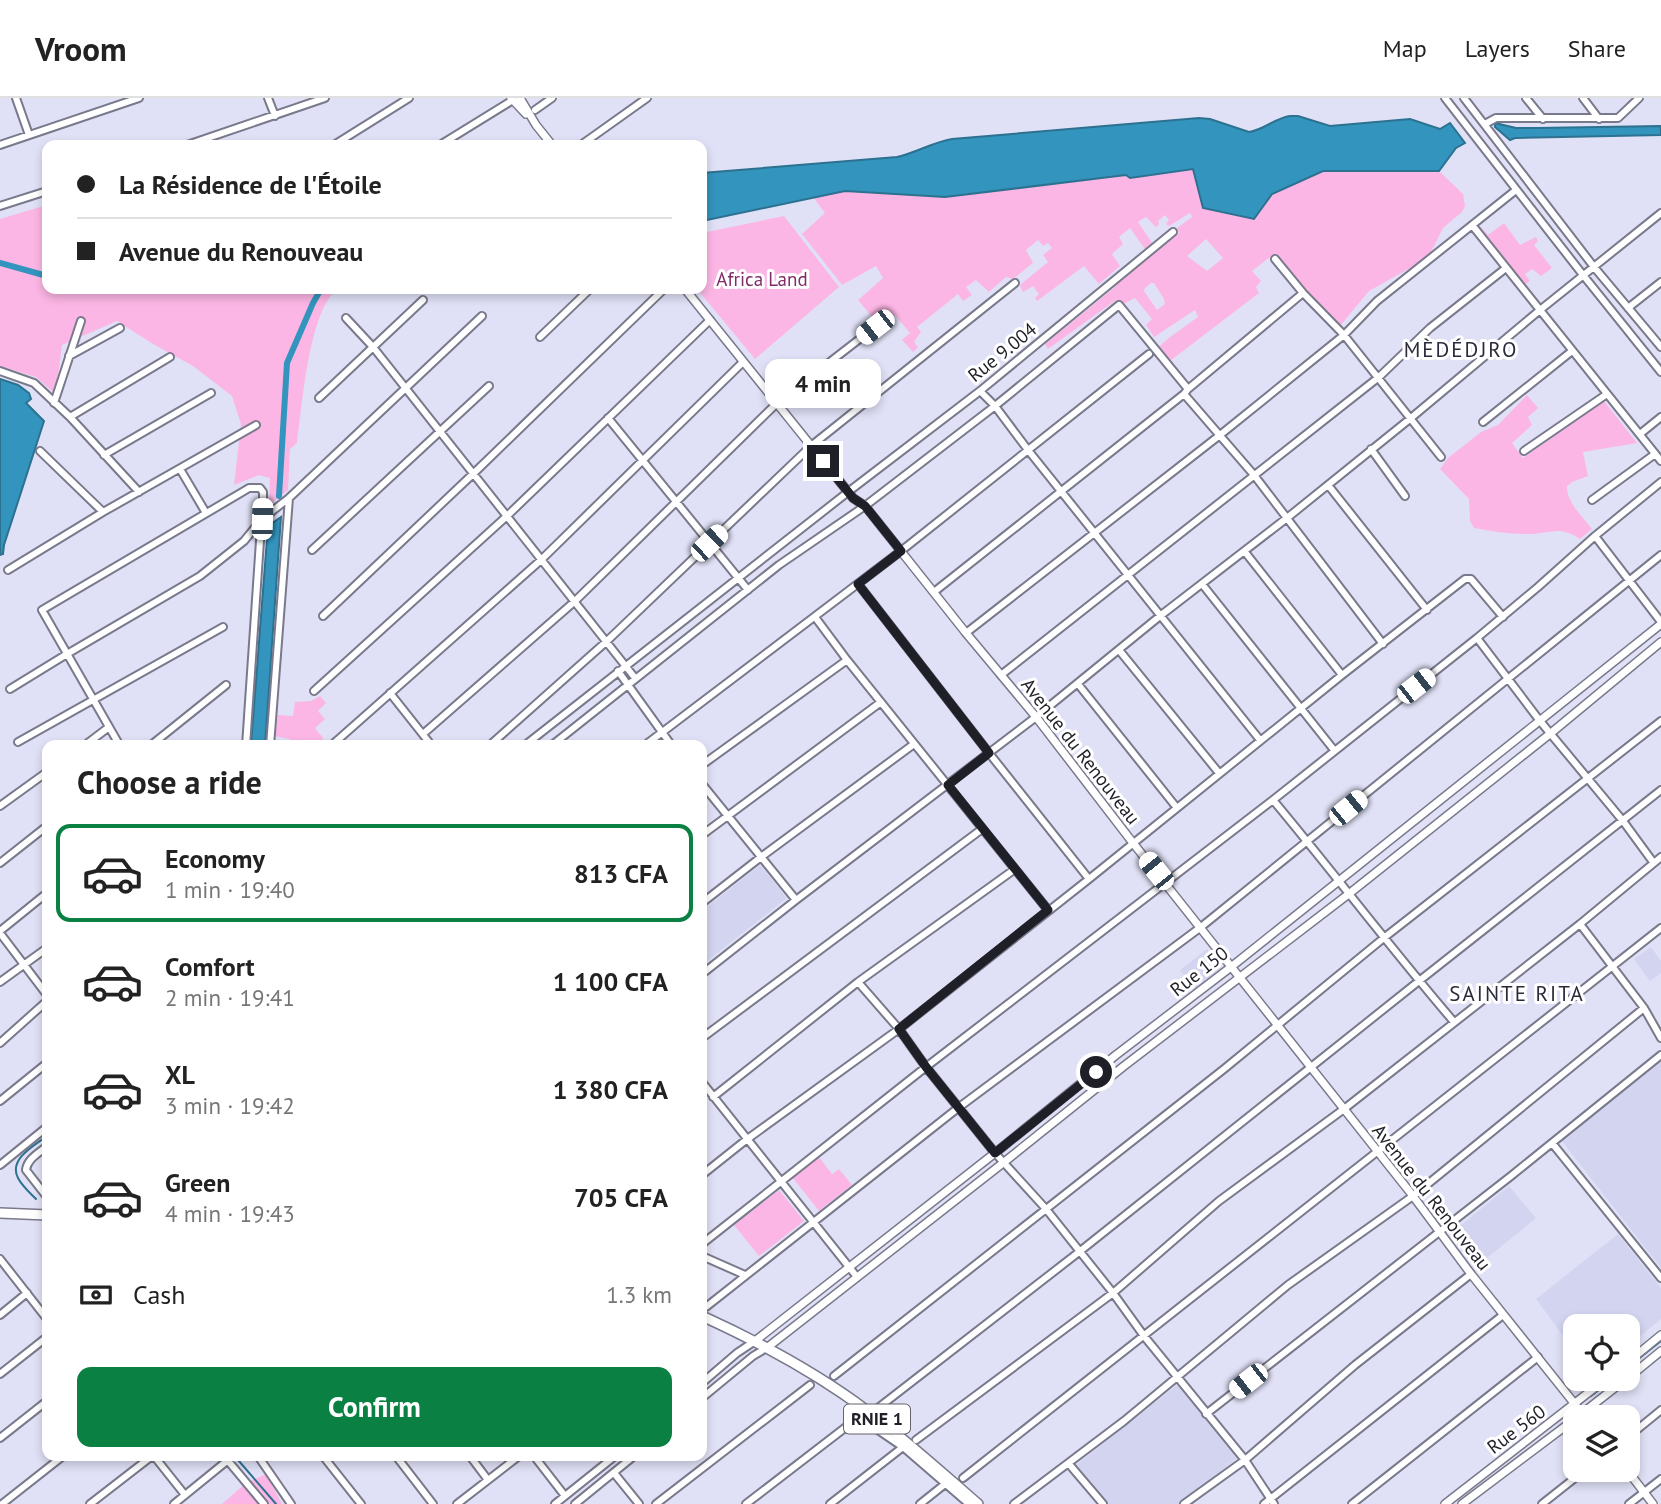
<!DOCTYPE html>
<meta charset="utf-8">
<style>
:root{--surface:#fff;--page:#f6f6f6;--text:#222;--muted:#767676;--line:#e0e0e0;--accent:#0b8043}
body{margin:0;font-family:"PT Sans",sans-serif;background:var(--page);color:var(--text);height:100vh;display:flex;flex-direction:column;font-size:26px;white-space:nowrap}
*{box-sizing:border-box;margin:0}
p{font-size:23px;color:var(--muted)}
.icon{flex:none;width:38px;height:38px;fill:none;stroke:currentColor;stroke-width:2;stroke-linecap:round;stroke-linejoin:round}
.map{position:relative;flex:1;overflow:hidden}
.drawer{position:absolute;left:42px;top:642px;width:665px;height:721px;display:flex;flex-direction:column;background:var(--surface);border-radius:14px;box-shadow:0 4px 10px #0003}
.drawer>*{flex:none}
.guide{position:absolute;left:42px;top:42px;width:665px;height:154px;border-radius:14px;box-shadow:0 4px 10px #0003;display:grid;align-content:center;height:154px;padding:0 35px;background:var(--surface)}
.buttons{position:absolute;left:1563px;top:1216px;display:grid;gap:14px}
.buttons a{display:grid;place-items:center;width:77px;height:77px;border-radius:14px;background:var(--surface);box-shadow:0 4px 10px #0003;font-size:35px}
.end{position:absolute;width:32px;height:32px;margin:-16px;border:9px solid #1f1f27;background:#fff;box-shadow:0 0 0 4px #fff}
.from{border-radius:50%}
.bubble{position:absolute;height:49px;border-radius:14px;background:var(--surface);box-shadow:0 4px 10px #0003;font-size:23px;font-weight:600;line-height:49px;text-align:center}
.car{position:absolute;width:21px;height:42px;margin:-21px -10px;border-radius:9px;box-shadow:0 0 5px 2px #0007;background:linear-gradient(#fff 24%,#345 0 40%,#fff 0 76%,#345 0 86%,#fff 0)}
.guide b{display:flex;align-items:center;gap:24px;height:66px;font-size:26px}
.guide b+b{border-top:2px solid var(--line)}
.guide i{width:18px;height:18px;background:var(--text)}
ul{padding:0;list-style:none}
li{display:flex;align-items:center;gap:21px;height:98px;margin:0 14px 10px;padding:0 21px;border:4px solid transparent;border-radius:14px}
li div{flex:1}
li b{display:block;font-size:26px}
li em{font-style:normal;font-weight:600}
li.current{border-color:var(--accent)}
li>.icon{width:63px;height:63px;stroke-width:1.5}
h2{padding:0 35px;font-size:32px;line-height:84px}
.pay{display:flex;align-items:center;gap:18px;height:77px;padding:0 35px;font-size:26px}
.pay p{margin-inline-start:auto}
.action{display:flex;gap:14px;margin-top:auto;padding:14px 35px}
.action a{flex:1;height:80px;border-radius:14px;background:var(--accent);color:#fff;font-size:28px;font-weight:600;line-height:80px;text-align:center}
header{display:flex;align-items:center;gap:42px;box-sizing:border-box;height:98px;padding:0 35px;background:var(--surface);border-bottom:2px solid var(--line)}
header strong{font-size:33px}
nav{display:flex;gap:38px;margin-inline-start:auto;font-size:24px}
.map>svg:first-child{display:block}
.built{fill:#d3d4f0}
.green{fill:#fcb6e5;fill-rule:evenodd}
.water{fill:#3394bd;stroke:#2d7190;stroke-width:2}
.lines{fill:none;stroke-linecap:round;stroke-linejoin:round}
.stream{stroke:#2d7190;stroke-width:2}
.canal{stroke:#3394bd;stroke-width:6}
.minor-casing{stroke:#79798c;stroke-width:10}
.major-casing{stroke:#79798c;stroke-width:10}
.highway-casing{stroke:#79798c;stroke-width:12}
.minor{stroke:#fff;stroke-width:6}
.major{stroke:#fff;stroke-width:7}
.highway{stroke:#fff;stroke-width:9}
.route{stroke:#1f1f27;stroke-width:9}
.labels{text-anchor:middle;stroke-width:6;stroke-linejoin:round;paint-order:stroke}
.shield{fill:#fff;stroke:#626268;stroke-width:2}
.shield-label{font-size:18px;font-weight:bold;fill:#1f1f27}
.park-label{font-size:19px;fill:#7f2c6a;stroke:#fff}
.street-label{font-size:19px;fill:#1f1f27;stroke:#fff}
.neighbourhood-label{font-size:21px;letter-spacing:2px;fill:#2a2a3a;stroke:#fff}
</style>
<header>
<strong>Vroom</strong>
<nav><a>Map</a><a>Layers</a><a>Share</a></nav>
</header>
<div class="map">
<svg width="1661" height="1406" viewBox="0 0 1661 1406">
<rect width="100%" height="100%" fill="#e0e1f6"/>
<path class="built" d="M760,767L787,800L702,867V813Z
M1651,849L1661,863V875L1650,883L1634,861Z
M1207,851L1223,872L1196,892L1180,872Z
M1661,964V1170L1561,1042Z
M1509,1088L1536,1120L1477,1168L1450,1136Z
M1618,1136L1661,1190V1221L1628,1248V1228H1575V1254L1536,1201Z
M1177,1287L1237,1360L1180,1406H1108L1076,1367Z"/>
<path class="green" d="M1193,71L1272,96L1323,73H1439L1463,96L1465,108L1462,114L1443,130L1428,160L1369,193L1340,228L1311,197L1305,193L1274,156L1252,173L1261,183L1256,189L1259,195L1166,266L1154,253L1170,239L1198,219L1195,212L1154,239L1146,227L1152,221L1135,200L1121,207L1116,202L1048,251L1045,246L1115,189L1117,184L1179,135L1177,130L1192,119L1190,115L1169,128L1166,126L1169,122L1165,117L1158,123L1159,126L1156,129L1146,119L1138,124L1153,146L1145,151L1130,130L1119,139L1123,146L1112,156L1120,168L1099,186L1084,168L1037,203L1035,200L1039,196L1033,188L1023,194L1020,187L1048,164L1043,157L1052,150L1048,145L1043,148L1038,142L1026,152L1033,165L1013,181L1006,179L989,194L976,182L966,189L972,197L963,203L958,196L917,229L921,234L914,244L918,249L913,254L902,242L910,235L895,217L880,228L858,202L883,180L876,168L842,187L802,136L825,115L813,99L845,93L945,99L1126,77L1131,80ZM1206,141L1223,160L1207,173L1187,158ZM1151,185H1154L1164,201L1165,206L1157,212L1144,193L1145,190Z
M47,107V191H338C309,210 302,310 297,345L290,351L288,392L269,407L270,380L259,377L234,387L241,326L232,298L193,268L153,246L117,223L62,247L57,286L53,294L36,279L0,268V121Z
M784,118L839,189L755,261L697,191H702V135Z
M1504,125L1520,147L1536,139L1538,143L1534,147L1552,170L1541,178L1532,171L1525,176L1530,183L1523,188L1477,130L1480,128L1488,137Z
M1527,297L1538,310L1528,319L1532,327L1512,345L1523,360L1604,303L1637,345L1583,354L1588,378L1572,384L1567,388C1566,404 1583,419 1592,431L1580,441C1557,426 1550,437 1525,436C1508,436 1491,433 1474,430L1470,423L1469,401L1440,371L1448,360L1481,334L1498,327Z
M320,598L326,605L318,613L325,621L315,630L323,640L321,647H290V641L275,638L278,617L293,618L295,604L311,603Z
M819,1059L832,1076L839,1071L852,1087L819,1113L792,1079Z
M779,1092L804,1123L759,1158L734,1127Z
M266,1376L282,1406H222L246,1385Z"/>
<path class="water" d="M1290,18H1298L1330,28L1410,21L1440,31L1450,25L1465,45L1456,50L1439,73H1323L1272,96L1254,121L1203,110L1193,71L1130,80L1126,77L945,99L845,93L702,123V75L897,59C916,55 933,44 952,41L1199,20L1210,21L1249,34C1264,32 1275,20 1290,18Z
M1495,25L1516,30H1537L1661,28V37L1515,40L1510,42L1495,29Z
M0,281L18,287L29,295L31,301L26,305L44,323L4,447L3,456L0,457Z
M281,419L265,647H251L268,428Z"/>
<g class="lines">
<path class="stream" d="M36,1101C30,1095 22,1088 18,1080C8,1061 35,1047 47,1038
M1628,1269L1661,1243
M1591,1298L1613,1281
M238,1362L276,1406"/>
<path class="canal" d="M0,165L47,178
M279,398L287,265L313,205L321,191"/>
<defs>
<path id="minor" d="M16,0L29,37
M268,0L275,18
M1445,0L1583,177L1661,274
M1464,0L1594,169L1661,249
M1526,0L1543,21
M1583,0L1599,21
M535,12L552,0
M1485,26L1496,20H1618L1639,0
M0,47L139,0
M187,47L325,0
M334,47L409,0
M440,47L513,2
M581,47L647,0
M0,108L47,93
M1472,127L1661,363
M1275,161L1303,195L1344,237L1441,359
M1628,210L1661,184
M346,220L373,249L635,580
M540,239L590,191
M69,258L120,230
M0,273L34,285L70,319L139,394
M1188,291L1303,195
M980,293L995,308L1028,352L1260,642
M319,300L423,202
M54,305L81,223
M70,319L170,259
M608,320L748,492
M1483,324L1572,253
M1640,336L1661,319
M1371,351L1405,398
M40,353L103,414
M1524,353L1607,296
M104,357L211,295
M180,371L206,415
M1328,387L1427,512
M1592,402L1655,356
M1595,438L1661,524
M312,452L489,288
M1245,454L1342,577
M8,472L103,414L256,327
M858,486L989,655L1089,781
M1202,486L1334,652
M934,494L1184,296
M323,518L474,375L664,191
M815,519L847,562L1048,812
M966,535L1220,337L1344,237L1377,203L1516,92
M1477,540L1540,623L1623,723L1653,764
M1119,552L1219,675
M618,573L672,648
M1001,577L1379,279L1430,230L1506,170
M1078,586L1177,710
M10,591L67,556L200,478L244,443L262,421L289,400L482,218
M314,593L507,418L710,222
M390,595L432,648
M423,636L574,504L777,305L875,229
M18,644L223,529
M332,647L541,462L743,264
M84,648L109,629
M120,648L42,512L244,393L249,390H260L263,394V399L246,648
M150,648L226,587
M270,648L289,400
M489,648L607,543L811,348L1015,185
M524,648L848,394L980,293L1173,134
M551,648L779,467L865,408L995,308L1119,207L1188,291L1184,296L1254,377L1383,546
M644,648L901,453L1149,256
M702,667L847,562
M702,686L796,802
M1273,702C1334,775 1392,852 1454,924
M0,708L47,674
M702,737L881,604
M0,765L47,728
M702,805L761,759L914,646
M1580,826L1644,910L1661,940
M0,833L47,795
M0,835L47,897
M702,876L796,802L1036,619L1160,518L1287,420L1411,320L1540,212L1661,115
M0,884L47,850
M858,884L899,931L926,969L995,1055L1046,1111L1113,1195L1144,1238L1245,1362L1274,1406
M702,940L982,731
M0,945L47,903
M702,984L857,1179
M713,999L858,884L1015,771
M0,1003L47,965
M1552,1045L1661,1180
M47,1048C39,1055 27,1061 26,1072L47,1099
M0,1067L47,1029
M702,1077L746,1042L899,931L1089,781L1342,577L1465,481H1471L1503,519
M702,1146L926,969L1273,702L1477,540L1538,489L1595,438L1661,384
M702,1158L745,1177
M0,1161L47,1221
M706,1209L958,1010L1201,829L1661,457
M0,1217L27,1195
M0,1276L47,1239
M834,1278L1224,971L1385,839L1661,623
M702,1285L737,1255L755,1243
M702,1300L753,1258L768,1249
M878,1310L1079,1154L1419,883L1661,692
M1206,1316L1511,1078L1661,957
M1628,1339L1661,1312
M0,1340L47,1303
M916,1342L1113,1195L1219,1103L1344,1011L1580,826L1661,759
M154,1358L185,1397
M224,1358L264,1406
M258,1358L291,1406
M323,1358L361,1406
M396,1358L433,1406
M470,1358L488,1382
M534,1358L565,1398
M1069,1366L1103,1406
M614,1375L639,1406
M963,1380L1661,830
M2,1406L63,1358
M90,1406L152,1358
M174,1406L233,1358
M457,1406L519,1358
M555,1406L615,1358
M575,1406L634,1358
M656,1406L810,1287
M746,1406L859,1319L903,1349L969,1406
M830,1406L903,1349
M920,1406L945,1386
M1014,1406L1124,1323L1288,1187L1413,1098L1644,910
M1184,1406L1245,1362L1355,1267L1471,1176
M1264,1406L1503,1217
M1352,1406L1538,1259
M1542,1406L1585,1372
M1629,1406L1661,1381"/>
<path id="major" d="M511,0L526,16
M520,0L536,27L552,47
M685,191L853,400L865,408L966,535L1036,619L1133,745L1413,1098L1471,1176L1586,1320
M755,1243L995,1055L1116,957L1231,869L1661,526
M768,1249L1003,1065L1124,968L1350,795L1551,635L1661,544
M1628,1264L1661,1237
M1628,1280L1661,1253
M1580,1317L1626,1281
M1627,1372L1653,1406
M1445,1406L1606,1281
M1462,1406L1575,1321"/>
<path id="highway" d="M0,1115L47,1117
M702,1218C759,1244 815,1274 866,1312C905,1341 941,1374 978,1406"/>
</defs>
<use href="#minor" class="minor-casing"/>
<use href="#major" class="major-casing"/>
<use href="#highway" class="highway-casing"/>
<use href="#minor" class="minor"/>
<use href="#major" class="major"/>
<use href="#highway" class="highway"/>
</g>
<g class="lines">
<path class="route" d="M823,363L853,400L865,408L901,453L858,486L989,655L948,687L1048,812L899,931L926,969L995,1055L1096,974"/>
</g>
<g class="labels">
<rect class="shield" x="844" y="1306.5" width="66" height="29" rx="5"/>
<g class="shield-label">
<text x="877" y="1327">RNIE 1</text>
</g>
<g class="park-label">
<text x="762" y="188">Africa Land</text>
</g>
<g class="street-label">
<text transform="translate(1002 254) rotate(-39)" y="7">Rue 9.004</text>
<text transform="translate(1081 653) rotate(52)" y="7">Avenue du Renouveau</text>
<text transform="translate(1199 873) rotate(-38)" y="7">Rue 150</text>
<text transform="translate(1432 1099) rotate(52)" y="7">Avenue du Renouveau</text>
<text transform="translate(1516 1331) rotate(-37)" y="7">Rue 560</text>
</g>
<g class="neighbourhood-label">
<text x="1461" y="259">MÈDÉDJRO</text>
<text x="1517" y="903">SAINTE RITA</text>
</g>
</g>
</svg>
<div class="buttons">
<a><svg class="icon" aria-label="locate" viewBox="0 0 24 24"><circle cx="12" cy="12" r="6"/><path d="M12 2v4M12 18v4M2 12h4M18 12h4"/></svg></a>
<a><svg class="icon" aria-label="layers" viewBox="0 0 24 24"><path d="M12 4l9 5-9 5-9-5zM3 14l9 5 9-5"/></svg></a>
</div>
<i class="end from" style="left:1096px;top:974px"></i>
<i class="end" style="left:823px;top:363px"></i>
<div class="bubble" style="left:765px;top:261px;width:116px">4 min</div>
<i class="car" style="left:875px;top:229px;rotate:232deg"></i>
<i class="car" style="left:262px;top:421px;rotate:2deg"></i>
<i class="car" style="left:709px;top:445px;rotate:46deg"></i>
<i class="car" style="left:1416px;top:588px;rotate:52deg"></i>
<i class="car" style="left:1348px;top:710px;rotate:51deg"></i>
<i class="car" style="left:1156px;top:773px;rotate:321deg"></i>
<i class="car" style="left:1248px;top:1283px;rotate:232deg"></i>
<div class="guide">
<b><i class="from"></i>La Résidence de l'Étoile</b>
<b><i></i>Avenue du Renouveau</b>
</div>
<section class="drawer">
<h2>Choose a ride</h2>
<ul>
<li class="current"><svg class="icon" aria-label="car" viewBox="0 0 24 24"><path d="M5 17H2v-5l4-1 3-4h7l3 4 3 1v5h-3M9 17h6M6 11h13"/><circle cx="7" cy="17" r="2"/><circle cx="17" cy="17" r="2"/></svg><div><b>Economy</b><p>1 min · 19:40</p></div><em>813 CFA</em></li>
<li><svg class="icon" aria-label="car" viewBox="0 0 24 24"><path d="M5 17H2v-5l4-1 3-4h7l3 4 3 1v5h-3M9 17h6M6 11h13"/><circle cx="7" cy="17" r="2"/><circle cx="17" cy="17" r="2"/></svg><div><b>Comfort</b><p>2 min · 19:41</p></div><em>1 100 CFA</em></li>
<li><svg class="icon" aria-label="car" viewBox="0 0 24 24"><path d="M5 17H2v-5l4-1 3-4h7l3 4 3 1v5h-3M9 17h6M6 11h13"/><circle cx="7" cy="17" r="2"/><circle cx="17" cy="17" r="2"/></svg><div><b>XL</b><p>3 min · 19:42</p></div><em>1 380 CFA</em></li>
<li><svg class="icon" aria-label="car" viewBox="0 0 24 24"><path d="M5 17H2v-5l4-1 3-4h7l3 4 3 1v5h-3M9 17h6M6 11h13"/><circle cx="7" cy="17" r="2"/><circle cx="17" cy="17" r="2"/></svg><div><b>Green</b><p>4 min · 19:43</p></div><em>705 CFA</em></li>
</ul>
<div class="pay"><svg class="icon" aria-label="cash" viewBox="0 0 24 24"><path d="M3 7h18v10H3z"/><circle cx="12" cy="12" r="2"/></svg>Cash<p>1.3 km</p></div>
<div class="action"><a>Confirm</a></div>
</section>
</div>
